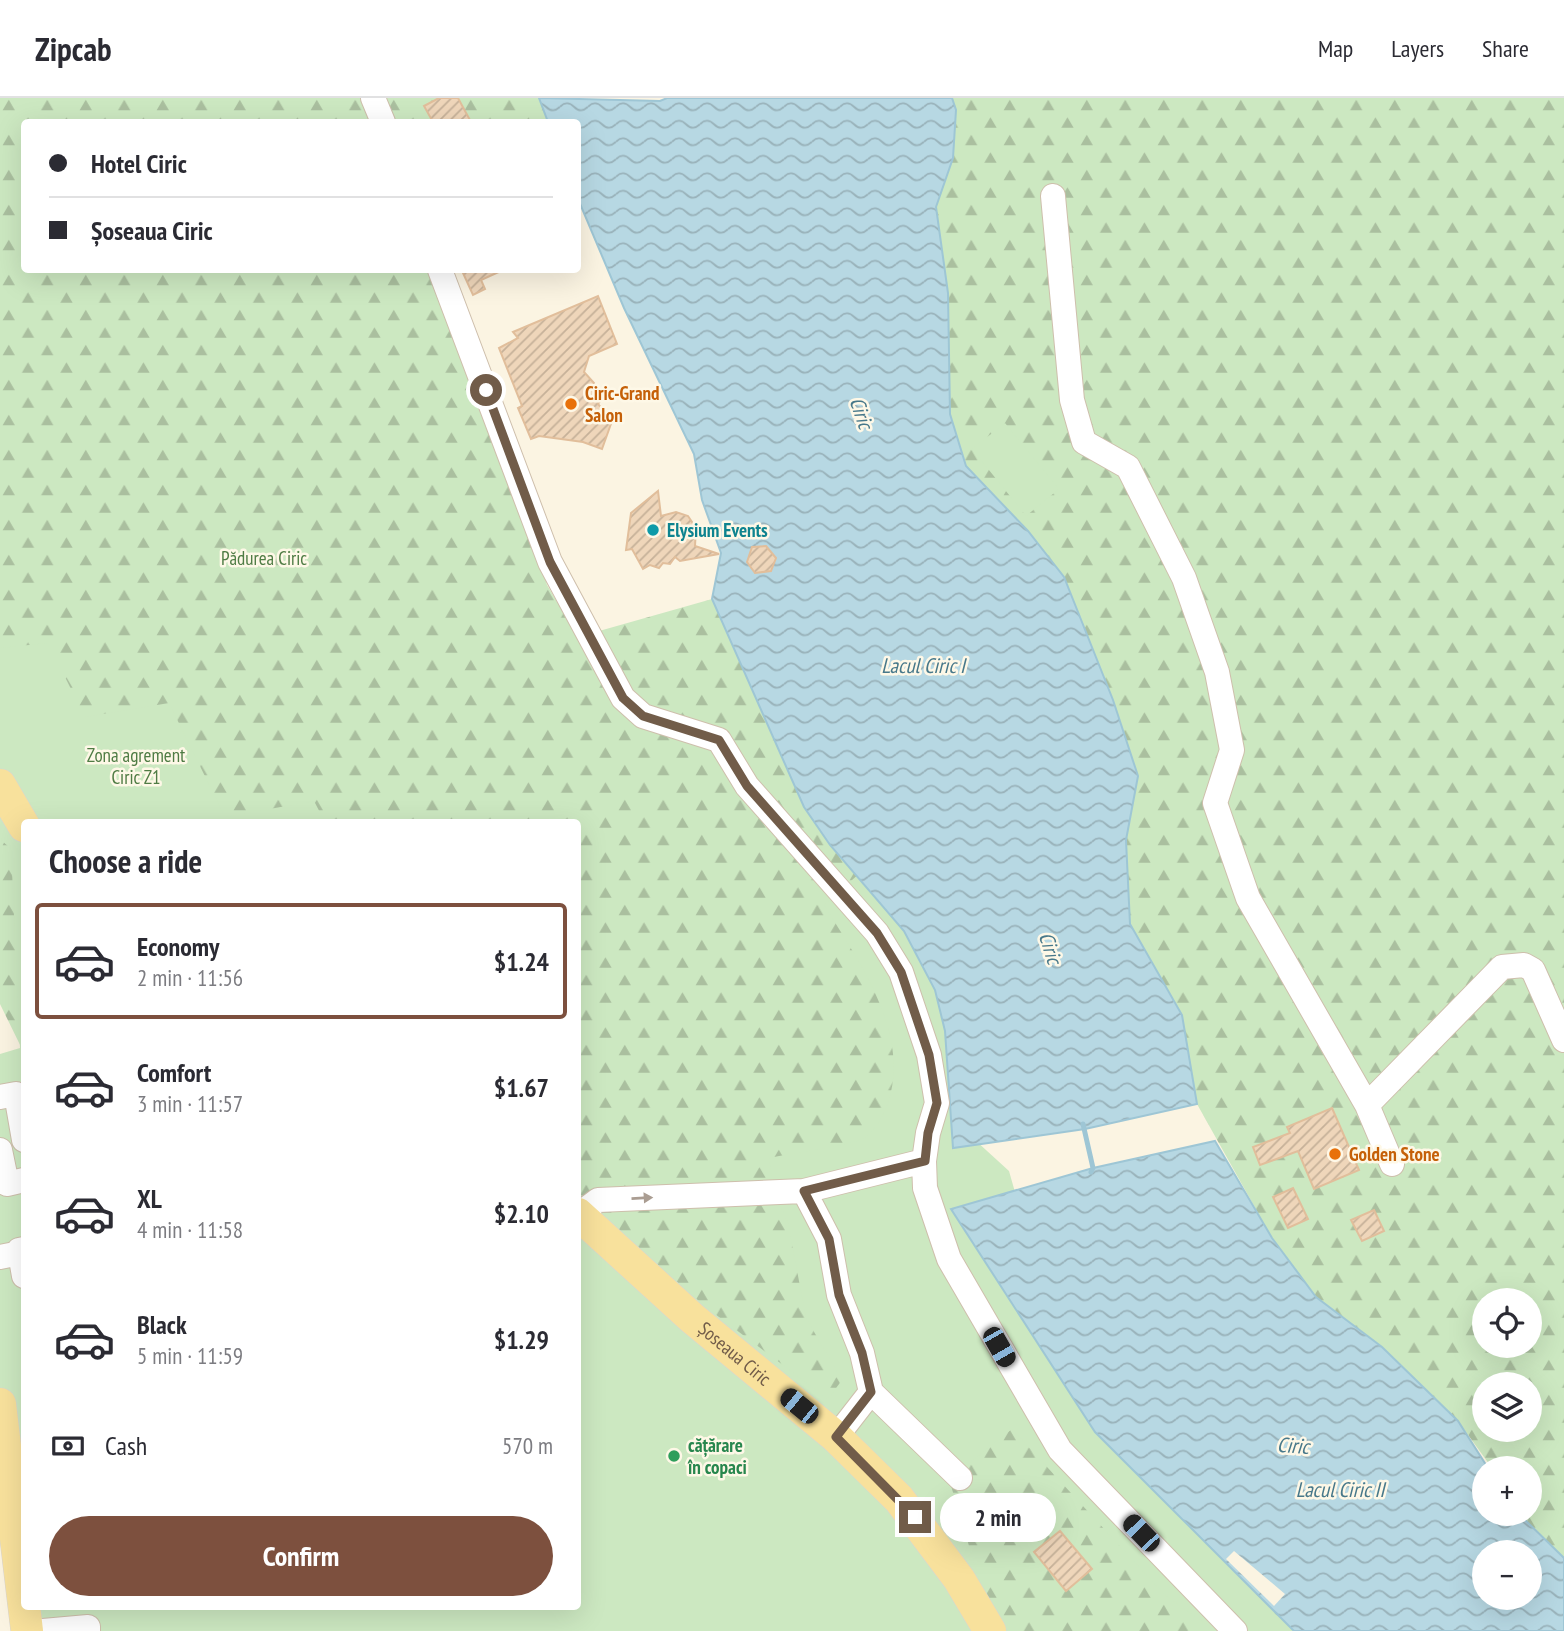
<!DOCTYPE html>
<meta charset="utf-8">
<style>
:root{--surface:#fff;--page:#f7f7f7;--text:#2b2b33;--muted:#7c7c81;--line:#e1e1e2;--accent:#7d503e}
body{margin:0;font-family:"PT Sans Narrow",sans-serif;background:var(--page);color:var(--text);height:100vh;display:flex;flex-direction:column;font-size:26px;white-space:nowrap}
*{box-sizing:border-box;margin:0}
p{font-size:23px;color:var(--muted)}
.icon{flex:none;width:38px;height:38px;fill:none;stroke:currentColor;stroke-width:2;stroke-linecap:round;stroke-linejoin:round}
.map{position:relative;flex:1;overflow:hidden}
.side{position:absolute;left:21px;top:721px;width:560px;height:791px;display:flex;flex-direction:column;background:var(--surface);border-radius:7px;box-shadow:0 7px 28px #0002}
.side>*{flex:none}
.banner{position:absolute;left:21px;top:21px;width:560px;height:154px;border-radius:7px;box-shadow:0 7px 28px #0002;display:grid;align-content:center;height:154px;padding:0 28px;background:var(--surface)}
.controls{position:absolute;left:1472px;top:1190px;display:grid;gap:14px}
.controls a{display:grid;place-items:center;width:70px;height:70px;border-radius:50%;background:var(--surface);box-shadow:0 7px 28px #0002;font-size:35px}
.end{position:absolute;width:32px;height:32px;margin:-16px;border:9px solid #715c49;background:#fff;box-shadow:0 0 0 4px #fff}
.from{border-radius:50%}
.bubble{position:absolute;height:49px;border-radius:24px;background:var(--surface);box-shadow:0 7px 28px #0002;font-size:23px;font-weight:700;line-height:49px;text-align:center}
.car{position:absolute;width:21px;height:42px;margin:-21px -10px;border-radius:9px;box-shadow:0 0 5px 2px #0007;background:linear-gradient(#222 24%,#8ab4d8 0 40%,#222 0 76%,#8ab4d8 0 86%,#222 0)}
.banner b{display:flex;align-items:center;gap:24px;height:66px;font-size:26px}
.banner b+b{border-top:2px solid var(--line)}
.banner i{width:18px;height:18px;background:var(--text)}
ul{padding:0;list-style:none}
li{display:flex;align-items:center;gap:21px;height:116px;margin:0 14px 10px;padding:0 14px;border:4px solid transparent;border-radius:7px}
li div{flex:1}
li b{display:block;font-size:26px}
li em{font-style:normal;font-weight:700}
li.active{border-color:var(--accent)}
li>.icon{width:63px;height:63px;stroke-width:1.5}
h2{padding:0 28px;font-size:32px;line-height:84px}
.pay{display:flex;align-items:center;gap:18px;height:77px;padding:0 28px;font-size:26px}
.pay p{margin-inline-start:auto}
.primary-button{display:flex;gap:14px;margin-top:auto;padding:14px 28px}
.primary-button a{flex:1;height:80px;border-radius:42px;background:var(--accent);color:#fff;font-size:28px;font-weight:700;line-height:80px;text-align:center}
header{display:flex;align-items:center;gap:42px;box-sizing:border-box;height:98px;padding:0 35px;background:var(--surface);border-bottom:2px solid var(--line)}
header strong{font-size:33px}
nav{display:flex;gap:38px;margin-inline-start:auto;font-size:24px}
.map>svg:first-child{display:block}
.forest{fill:url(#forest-firs);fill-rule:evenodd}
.green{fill:#cce8c1}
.water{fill:url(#water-waves);stroke:#9ec6d5;stroke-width:2;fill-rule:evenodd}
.pier{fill:#fbf4e2}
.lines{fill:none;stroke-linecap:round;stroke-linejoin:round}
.stream{stroke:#9ec6d5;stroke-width:5}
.building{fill:url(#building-hatch);stroke:#e1be9b;stroke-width:2}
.minor-casing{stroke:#cebfac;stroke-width:26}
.major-casing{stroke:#dad5d0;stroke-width:33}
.minor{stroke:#fff;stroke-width:24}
.major{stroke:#f8e19c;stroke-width:32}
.oneway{fill:#aa9d92}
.route{stroke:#715c49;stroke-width:9}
.food-dot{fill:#e8710a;stroke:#fef8e7;stroke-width:2.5}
.culture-dot{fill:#0f9aa8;stroke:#fef8e7;stroke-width:2.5}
.leisure-dot{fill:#2e9e5b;stroke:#fef8e7;stroke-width:2.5}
.labels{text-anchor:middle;stroke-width:5;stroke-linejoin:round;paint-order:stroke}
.food-label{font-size:19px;font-weight:bold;fill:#c56008;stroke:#fef8e7;text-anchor:start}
.culture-label{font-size:19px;font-weight:bold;fill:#0d838f;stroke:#fef8e7;text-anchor:start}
.park-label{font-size:19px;fill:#4f7c44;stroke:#fef8e7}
.street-label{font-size:19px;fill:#715c49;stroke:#fef8e7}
.leisure-label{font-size:19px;font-weight:bold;fill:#27864d;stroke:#fef8e7;text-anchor:start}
.water-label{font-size:21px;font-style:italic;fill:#47788a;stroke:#fef8e7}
</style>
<header>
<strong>Zipcab</strong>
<nav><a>Map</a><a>Layers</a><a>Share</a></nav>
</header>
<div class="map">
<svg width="1564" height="1533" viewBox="0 0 1564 1533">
<defs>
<pattern id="forest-firs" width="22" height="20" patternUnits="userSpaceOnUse" patternTransform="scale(1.75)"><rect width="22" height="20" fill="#cce8c1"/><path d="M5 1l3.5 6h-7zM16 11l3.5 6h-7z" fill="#aabf9f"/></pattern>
<pattern id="water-waves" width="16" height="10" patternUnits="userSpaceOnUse" patternTransform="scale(1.75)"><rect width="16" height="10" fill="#b7d8e3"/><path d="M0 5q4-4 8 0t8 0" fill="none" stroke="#99b2ba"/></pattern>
<pattern id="building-hatch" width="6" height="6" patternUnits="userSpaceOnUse" patternTransform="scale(1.75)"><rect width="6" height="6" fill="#efd6ba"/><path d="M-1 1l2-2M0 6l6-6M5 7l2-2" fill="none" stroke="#c6b199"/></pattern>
</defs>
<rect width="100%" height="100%" fill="#fbf4e2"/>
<path class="forest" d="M0,0H539L548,24H24V172H449L476,240L547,487L578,539L712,501L804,709L830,747L904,833L935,892L945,933L953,1050L1261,1499L1294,1533H264L578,1508V724H24V955L0,906Z
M952,0H1564V1460L1519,1416H1530V1370H1492L1458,1323L1382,1249L1316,1199L1272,1140L1197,1006L1182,917L1130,826L1126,742L1138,678L1113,602L1064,479L1028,433L966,368L950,316L948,195L936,109L953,60L956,12ZM1484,1202H1530V1248H1484ZM1484,1286H1530V1332H1484Z"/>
<path class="green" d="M1005,325L1059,391L1026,418L972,351Z
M48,545L85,619L169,605L225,719L314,703L325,724H24V1497L0,1310V956L20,950L11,751L0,741V550Z
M861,774L888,803L938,884L952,1021L1009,1073L1077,1312L1292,1533H1215L1164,1496L1012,1331L949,1381L990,1518L969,1533H27L25,1509L578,1508V1097L707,1210L828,1301L842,1282L806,1220L788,1125L774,1093L769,1060C787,1056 853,1047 864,1040C876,1032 883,1018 888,1005C911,934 859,864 824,807Z"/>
<path class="water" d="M539,0L660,3L667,0H952L956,12L953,60L936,109L948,195L950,316L966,368L1028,433L1064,479L1113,602L1138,678L1126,742L1130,826L1182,917L1197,1006L1085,1031L953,1050L945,933L935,892L904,833L830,747L804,709L712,501L721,455L702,402L694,356L624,210L578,101V24H548Z
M1215,1043L1272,1140L1316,1199L1382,1249L1458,1323L1488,1370H1484V1416H1519L1564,1460V1533H1294L1095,1334L951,1111L1093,1070ZM1484,1454H1530V1500H1484Z"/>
<path class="pier" d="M1234,1453L1285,1496L1274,1508L1226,1461Z"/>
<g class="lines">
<path class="stream" d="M1083,1026L1093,1070L1091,1074"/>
</g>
<path class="building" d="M439,0H458L471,24H433L424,8Z
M470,172H503L481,182L485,191L473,197L463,175Z
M598,198L617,246L589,258L584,274L594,285L592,291L601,302L598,306L612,323L602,351L583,344L539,338L531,341L518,310L522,308L499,250L518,240L513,234Z
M658,393L661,418L676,414L688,418L696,430L695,448L719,456L680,463L675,459L670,466L663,465L659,470L650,467L643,471L632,451L626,452L631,415Z
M766,448L776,460L771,473L755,475L747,464L752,449Z
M1332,1010L1359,1072L1314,1091L1298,1053L1260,1067L1253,1049L1290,1035L1287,1029Z
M1293,1090L1308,1121L1288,1130L1273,1099Z
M1374,1112L1384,1133L1362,1143L1351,1122Z
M1060,1433L1092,1471L1066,1493L1034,1454Z"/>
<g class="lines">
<defs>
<path id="minor" d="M373,0L383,24
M1053,98L1072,302L1084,344L1128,369L1184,480L1217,574L1232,652L1215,705L1248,800L1367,1007
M440,172L550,464L623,600L643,618L719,642L747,688L877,835L901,874L929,957L937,1005L928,1035L924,1063L804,1093L598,1102L578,1117
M0,999L16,996L24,1042
M0,1052L7,1086L24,1082
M924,1063L925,1090L949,1161L1060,1352L1235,1533
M1392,1066L1367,1007L1502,869L1524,867L1533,872L1564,942
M804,1093L829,1141L839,1197L862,1255L871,1294L836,1339
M20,1155L24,1178
M0,1159L20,1155L19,1152L24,1151
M871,1294L960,1380
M43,1533L88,1529V1533"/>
<g id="major">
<path d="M0,687L24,728"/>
<path id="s1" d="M578,1116L692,1220L836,1339L899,1401L959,1481L990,1533"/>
<path d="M0,1306L27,1533"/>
</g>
</defs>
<use href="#minor" class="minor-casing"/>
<use href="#major" class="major-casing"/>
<use href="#minor" class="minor"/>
<use href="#major" class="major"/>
</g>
<defs><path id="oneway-solid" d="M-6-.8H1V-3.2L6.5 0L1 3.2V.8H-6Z" transform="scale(1.75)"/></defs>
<use class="oneway" href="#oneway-solid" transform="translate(642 1100) rotate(-3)"/>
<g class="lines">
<path class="route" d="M486,292L550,464L623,600L643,618L719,642L747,688L877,835L901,874L929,957L937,1005L928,1035L925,1063L804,1093L829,1141L839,1197L862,1255L871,1294L836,1339L915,1419"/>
</g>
<g class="food-dot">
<circle cx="571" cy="306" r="7"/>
<circle cx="1335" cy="1056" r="7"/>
</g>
<circle class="culture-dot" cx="653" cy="432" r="7"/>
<circle class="leisure-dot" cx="674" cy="1358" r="7"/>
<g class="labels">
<g class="food-label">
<text x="585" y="302">Ciric-Grand<tspan x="585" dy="22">Salon</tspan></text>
<text x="1349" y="1063">Golden Stone</text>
</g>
<g class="culture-label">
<text x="667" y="439">Elysium Events</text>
</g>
<g class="park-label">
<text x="264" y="467">Pădurea Ciric</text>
<text x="136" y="664">Zona agrement<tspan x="136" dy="22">Ciric Z1</tspan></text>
</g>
<g class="street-label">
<text dy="7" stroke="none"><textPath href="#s1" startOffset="210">Șoseaua Ciric</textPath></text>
</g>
<g class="leisure-label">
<text x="688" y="1354">cățărare<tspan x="688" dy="22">în copaci</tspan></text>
</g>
<g class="water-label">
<text transform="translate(861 315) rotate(71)" y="7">Ciric</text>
<text x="923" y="575">Lacul Ciric I</text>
<text transform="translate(1050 850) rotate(72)" y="7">Ciric</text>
<text transform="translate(1293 1348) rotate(4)" y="7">Ciric</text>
<text x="1340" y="1399">Lacul Ciric II</text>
</g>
</g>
</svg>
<div class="controls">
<a><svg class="icon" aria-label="locate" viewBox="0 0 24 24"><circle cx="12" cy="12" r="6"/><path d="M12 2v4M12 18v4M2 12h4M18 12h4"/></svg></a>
<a><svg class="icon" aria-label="layers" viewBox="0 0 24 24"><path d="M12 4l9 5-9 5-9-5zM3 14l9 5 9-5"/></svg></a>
<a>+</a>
<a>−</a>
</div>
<i class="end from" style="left:486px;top:292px"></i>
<i class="end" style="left:915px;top:1419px"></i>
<div class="bubble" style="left:940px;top:1395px;width:116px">2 min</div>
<i class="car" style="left:999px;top:1249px;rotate:150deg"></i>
<i class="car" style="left:799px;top:1308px;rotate:309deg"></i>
<i class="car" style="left:1141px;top:1435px;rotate:316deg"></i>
<div class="banner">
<b><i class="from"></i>Hotel Ciric</b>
<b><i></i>Șoseaua Ciric</b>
</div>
<section class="side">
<h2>Choose a ride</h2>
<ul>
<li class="active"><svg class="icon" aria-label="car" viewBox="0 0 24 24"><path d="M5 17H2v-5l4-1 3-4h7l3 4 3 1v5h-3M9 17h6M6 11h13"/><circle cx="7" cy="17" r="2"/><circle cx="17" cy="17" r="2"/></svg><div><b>Economy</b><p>2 min · 11:56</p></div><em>$1.24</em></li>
<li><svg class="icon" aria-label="car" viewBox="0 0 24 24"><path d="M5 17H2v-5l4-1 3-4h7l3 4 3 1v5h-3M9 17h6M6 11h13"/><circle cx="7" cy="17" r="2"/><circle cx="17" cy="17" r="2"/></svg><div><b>Comfort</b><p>3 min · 11:57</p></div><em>$1.67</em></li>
<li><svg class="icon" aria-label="car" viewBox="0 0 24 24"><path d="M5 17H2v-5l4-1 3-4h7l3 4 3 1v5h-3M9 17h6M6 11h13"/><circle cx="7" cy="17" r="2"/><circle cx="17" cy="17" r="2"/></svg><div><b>XL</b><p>4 min · 11:58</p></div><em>$2.10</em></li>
<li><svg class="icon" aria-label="car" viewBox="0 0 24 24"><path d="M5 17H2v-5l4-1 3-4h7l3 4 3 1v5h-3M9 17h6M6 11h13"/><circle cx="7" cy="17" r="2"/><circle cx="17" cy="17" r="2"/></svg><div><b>Black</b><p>5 min · 11:59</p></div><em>$1.29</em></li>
</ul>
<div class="pay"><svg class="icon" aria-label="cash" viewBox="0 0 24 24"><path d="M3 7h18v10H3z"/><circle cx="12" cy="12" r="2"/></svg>Cash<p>570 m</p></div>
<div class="primary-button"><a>Confirm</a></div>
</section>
</div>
